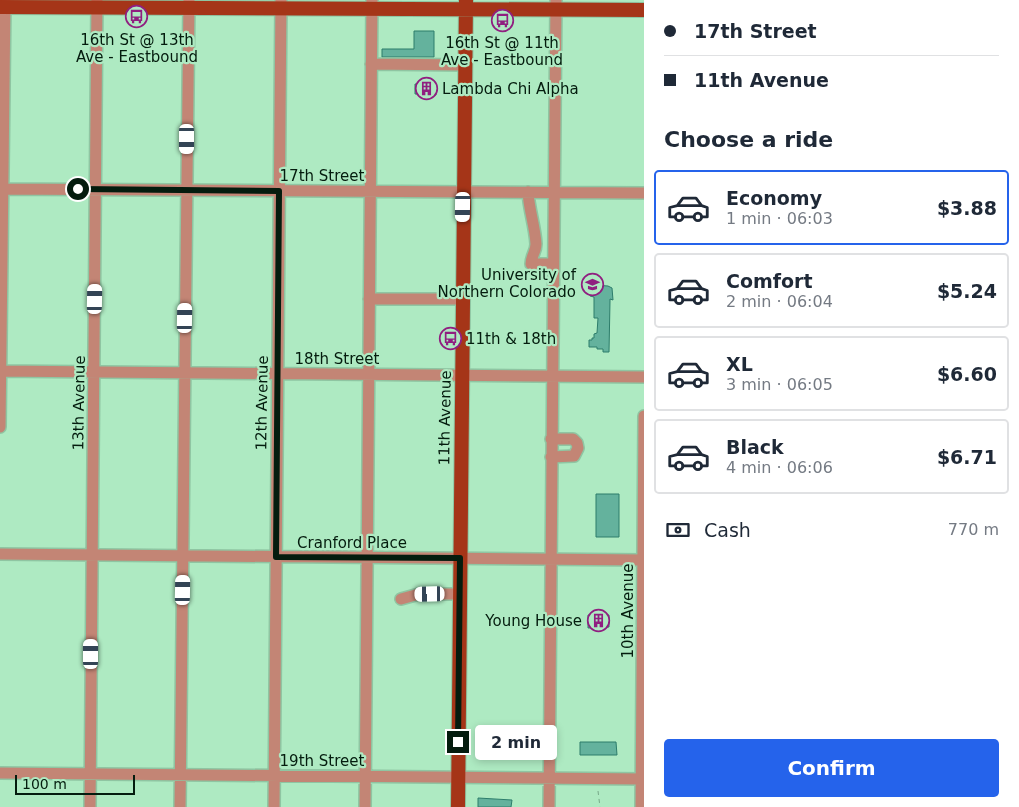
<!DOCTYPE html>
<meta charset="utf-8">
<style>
:root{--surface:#fff;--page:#f6f6f7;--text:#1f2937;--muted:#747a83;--line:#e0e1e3;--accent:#2563eb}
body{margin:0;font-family:"DejaVu Sans",sans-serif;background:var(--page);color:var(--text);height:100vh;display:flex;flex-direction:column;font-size:19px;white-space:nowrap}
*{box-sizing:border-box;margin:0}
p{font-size:16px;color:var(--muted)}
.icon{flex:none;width:28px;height:28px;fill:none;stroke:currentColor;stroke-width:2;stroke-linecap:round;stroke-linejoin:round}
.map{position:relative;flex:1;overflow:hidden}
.panel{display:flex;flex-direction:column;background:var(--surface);width:375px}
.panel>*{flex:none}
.hud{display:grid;align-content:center;height:110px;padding:0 20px;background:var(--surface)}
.scale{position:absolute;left:15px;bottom:12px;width:120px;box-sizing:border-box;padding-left:5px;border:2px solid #041c0e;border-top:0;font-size:14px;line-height:18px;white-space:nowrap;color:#041c0e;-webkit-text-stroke:4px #aeeac2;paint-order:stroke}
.end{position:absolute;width:22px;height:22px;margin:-11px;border:6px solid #041c0e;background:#fff;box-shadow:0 0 0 2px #fff}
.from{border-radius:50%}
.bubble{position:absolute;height:35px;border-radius:5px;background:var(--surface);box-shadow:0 2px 8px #0003;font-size:16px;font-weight:700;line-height:35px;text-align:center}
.car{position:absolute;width:15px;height:30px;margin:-15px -8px;border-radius:6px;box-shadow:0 0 4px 1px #0007;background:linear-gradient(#fff 24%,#345 0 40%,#fff 0 76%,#345 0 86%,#fff 0)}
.hud b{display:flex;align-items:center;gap:18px;height:48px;font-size:19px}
.hud b+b{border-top:1px solid var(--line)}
.hud i{width:12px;height:12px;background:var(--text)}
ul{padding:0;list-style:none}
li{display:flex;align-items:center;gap:15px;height:75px;margin:0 10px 8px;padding:0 10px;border:2px solid var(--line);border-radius:5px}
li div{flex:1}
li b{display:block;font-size:19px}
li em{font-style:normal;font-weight:700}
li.selected{border-color:var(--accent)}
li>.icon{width:45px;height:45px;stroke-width:1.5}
h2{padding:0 20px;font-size:22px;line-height:60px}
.pay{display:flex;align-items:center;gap:12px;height:55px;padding:0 20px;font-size:19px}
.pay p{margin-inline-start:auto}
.cta{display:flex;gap:10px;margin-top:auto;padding:10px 20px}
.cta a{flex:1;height:58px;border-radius:5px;background:var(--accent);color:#fff;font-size:20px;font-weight:700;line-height:58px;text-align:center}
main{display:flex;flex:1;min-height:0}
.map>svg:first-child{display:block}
.building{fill:#64b29d;stroke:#2d7d6b}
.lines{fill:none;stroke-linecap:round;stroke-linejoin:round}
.minor-casing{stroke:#8fc5a2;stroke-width:14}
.major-casing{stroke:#8fc5a2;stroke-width:16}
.path{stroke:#77a888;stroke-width:1;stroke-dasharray:4 4;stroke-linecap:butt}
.minor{stroke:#c38575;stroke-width:11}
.major{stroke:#a53518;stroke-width:14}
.route{stroke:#041c0e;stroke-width:6}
.labels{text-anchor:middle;stroke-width:4.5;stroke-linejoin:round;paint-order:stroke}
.poi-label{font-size:15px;fill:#041c0e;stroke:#aeeac2}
.street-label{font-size:15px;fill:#041c0e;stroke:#aeeac2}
</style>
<main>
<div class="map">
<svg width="644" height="807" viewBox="0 0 644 807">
<rect width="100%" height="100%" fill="#aeeac2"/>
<path class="building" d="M414,31H434V57H382V49H414Z
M422,82L436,85V95L421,96V94H415V84H422Z
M594,285L608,286L612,288L613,300L610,299V301L609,352H603V349H597V347H589V340H592V338H594V334L597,333L598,318H594V297L590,296V288L594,289Z
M596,494H619V537H596Z
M588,615H609V627L588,628Z
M580,742H616L617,755H580Z
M478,798L512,800L511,807H478Z"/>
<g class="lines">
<defs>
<path id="minor" d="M371,64L465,65
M0,189L644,193
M528,192C529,210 535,226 536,244C536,252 531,256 531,264H553
M369,299H462
M0,371L644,377
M0,427L5,0
M551,457L574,456L578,448L577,443L573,439H551
M0,554L643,560
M401,599L419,594H460
M0,773L644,779
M90,807L97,0
M180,807L189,0
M274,807L281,0
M365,807L372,0
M549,807L556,0
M641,807L644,416"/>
<path id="major" d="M0,7L644,10
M458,807L466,0"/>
</defs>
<use href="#minor" class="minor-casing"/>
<use href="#major" class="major-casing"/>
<path class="path" d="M598,791L600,807"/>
<use href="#minor" class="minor"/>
<use href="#major" class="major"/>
</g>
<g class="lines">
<path class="route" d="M78,189L279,191L276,557L460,558L458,742"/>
</g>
<defs>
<symbol id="bus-ring" viewBox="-11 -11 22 22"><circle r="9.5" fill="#aeeac2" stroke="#901f80" stroke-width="1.5"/><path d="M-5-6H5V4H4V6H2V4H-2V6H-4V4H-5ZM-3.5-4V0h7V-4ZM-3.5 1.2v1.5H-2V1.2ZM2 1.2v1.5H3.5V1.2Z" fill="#901f80"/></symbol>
<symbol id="building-ring" viewBox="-11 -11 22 22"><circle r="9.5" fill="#aeeac2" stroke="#901f80" stroke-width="1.5"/><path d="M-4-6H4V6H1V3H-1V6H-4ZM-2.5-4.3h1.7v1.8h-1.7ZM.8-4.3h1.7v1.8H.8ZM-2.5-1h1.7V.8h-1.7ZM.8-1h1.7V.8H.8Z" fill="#901f80"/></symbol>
<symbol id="university-ring" viewBox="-11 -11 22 22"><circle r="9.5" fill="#aeeac2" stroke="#901f80" stroke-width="1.5"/><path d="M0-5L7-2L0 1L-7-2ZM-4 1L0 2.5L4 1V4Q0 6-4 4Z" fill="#901f80"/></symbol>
</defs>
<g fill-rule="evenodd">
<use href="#bus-ring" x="124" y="4" width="25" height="25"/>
<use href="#bus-ring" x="490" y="8" width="25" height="25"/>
<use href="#building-ring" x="414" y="76" width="25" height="25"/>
<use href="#university-ring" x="580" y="272" width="25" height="25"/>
<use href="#bus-ring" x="438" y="326" width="25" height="25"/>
<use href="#building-ring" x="586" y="608" width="25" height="25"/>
</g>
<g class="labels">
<g class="poi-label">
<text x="137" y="45">16th St @ 13th<tspan x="137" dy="17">Ave - Eastbound</tspan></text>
<text x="502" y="48">16th St @ 11th<tspan x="502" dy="17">Ave - Eastbound</tspan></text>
<text x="442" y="94" text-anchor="start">Lambda Chi Alpha</text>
<text x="576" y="280" text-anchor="end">University of<tspan x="576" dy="17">Northern Colorado</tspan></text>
<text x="466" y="344" text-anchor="start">11th &amp; 18th</text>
<text x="582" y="626" text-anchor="end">Young House</text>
</g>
<g class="street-label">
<text x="322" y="181">17th Street</text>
<text x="337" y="364">18th Street</text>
<text transform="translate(79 403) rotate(-89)" y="5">13th Avenue</text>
<text transform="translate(262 403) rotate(-89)" y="5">12th Avenue</text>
<text transform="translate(445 418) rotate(-89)" y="5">11th Avenue</text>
<text x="352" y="548">Cranford Place</text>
<text transform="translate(628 611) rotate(-90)" y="5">10th Avenue</text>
<text x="322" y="766">19th Street</text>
</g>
</g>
</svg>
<div class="scale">100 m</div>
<i class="end from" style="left:78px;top:189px"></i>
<i class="end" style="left:458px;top:742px"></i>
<div class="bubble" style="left:475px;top:725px;width:82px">2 min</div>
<i class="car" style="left:187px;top:139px;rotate:180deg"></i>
<i class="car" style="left:463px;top:207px;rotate:181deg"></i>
<i class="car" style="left:95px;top:299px;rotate:1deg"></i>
<i class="car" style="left:185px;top:318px;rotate:1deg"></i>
<i class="car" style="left:183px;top:590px;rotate:1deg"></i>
<i class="car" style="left:430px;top:594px;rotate:269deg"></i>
<i class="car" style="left:91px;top:654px;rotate:0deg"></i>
</div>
<section class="panel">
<div class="hud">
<b><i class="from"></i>17th Street</b>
<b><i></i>11th Avenue</b>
</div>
<h2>Choose a ride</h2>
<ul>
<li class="selected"><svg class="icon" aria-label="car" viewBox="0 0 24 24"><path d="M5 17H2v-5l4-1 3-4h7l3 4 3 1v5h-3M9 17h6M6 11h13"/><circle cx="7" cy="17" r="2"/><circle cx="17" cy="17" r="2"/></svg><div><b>Economy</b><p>1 min · 06:03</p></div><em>$3.88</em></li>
<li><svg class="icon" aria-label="car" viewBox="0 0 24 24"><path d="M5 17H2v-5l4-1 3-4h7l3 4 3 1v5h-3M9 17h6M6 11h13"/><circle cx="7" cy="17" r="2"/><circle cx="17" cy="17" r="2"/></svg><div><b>Comfort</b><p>2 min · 06:04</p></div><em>$5.24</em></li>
<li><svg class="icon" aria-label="car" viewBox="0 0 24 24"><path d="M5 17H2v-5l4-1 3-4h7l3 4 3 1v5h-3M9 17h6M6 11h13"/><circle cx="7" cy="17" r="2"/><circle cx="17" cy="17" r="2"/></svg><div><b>XL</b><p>3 min · 06:05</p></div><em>$6.60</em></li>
<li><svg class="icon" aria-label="car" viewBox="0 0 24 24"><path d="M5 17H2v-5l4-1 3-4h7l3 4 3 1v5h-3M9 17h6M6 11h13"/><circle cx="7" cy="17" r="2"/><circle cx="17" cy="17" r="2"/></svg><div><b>Black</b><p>4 min · 06:06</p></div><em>$6.71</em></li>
</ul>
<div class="pay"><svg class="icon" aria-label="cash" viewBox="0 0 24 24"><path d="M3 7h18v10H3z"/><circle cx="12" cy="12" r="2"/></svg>Cash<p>770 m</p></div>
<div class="cta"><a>Confirm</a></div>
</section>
</main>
